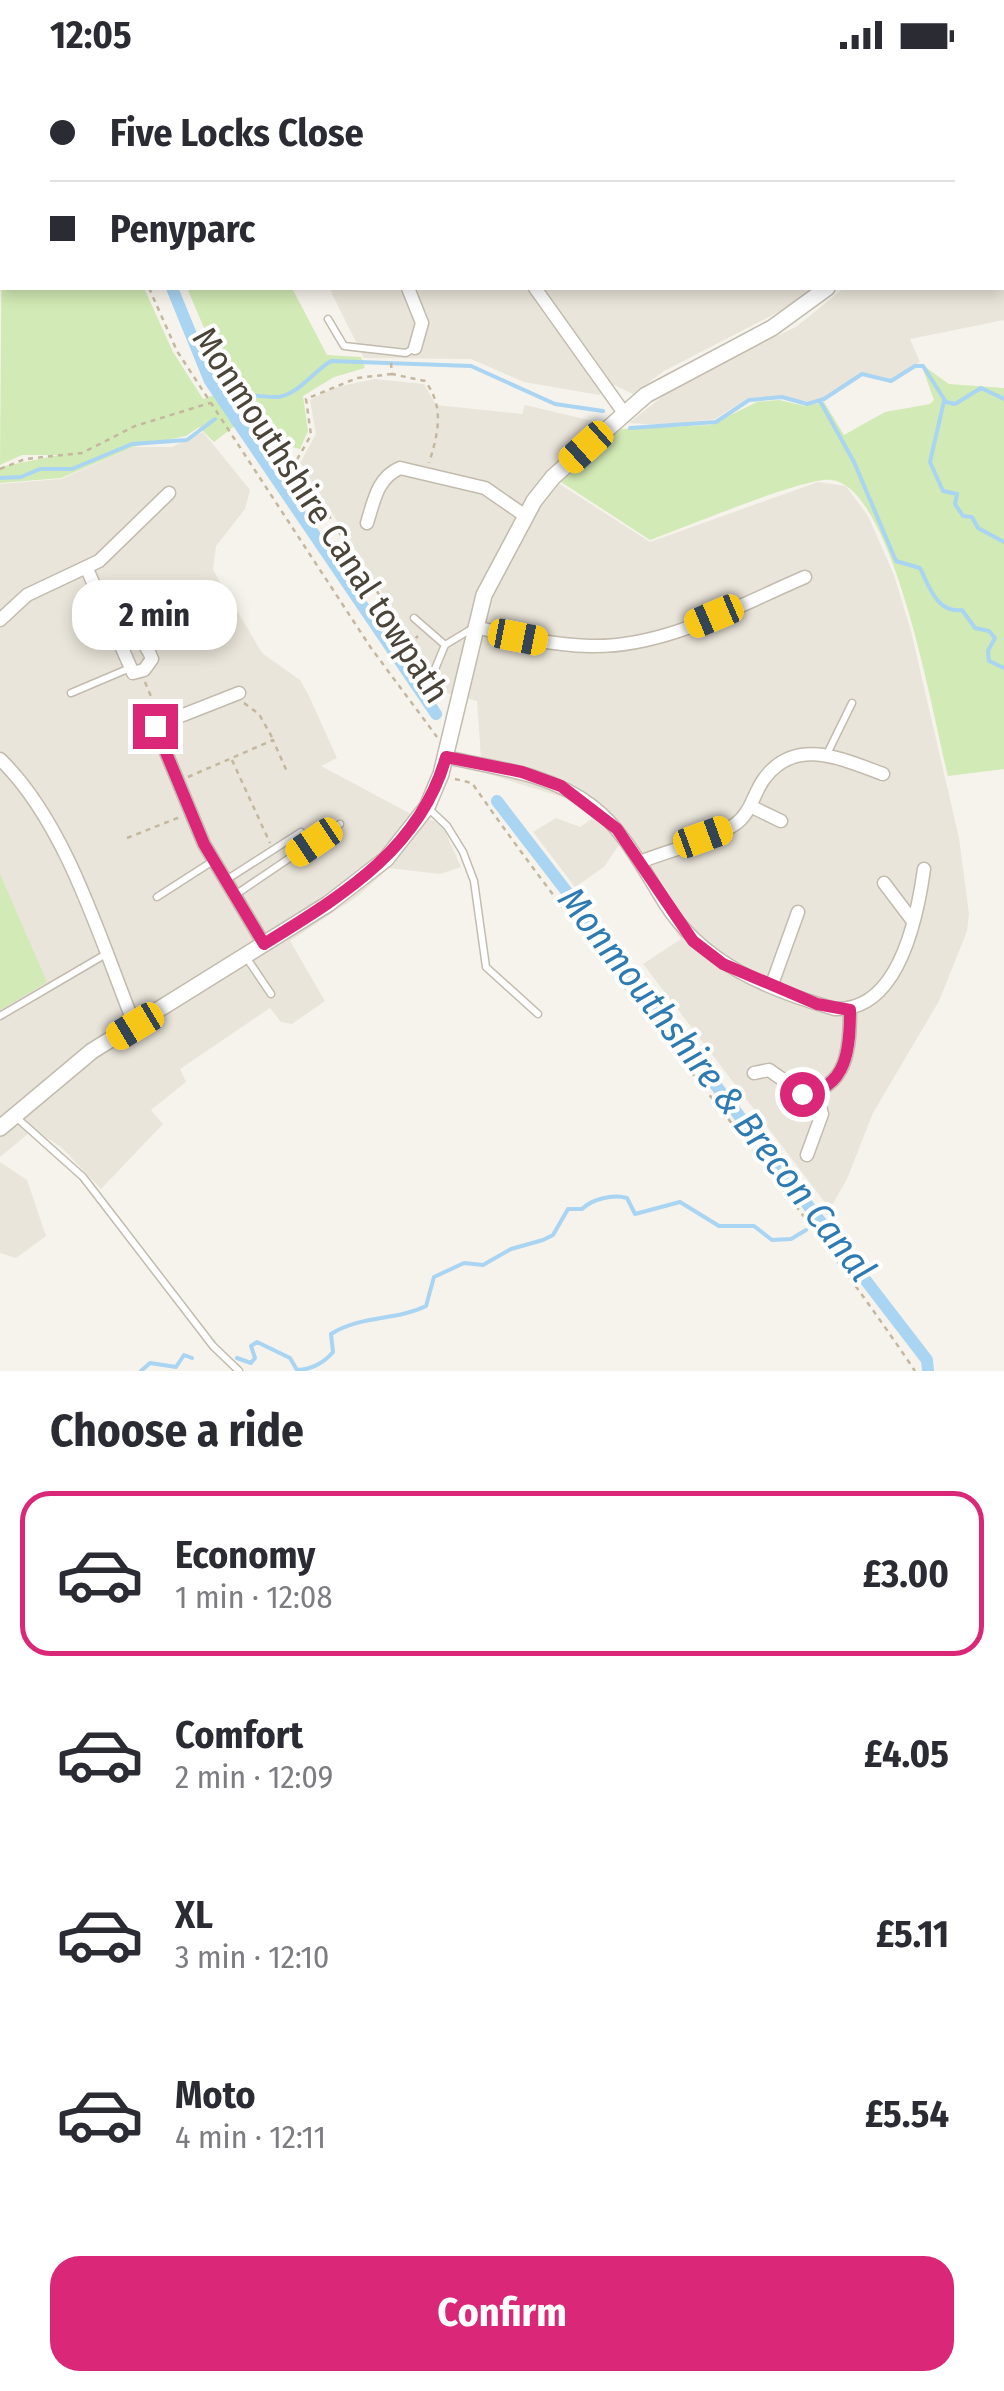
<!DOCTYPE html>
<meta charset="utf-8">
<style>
:root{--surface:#fff;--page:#f2f2f3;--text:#2b2b33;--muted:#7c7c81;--line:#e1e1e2;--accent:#db2777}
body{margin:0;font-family:"Fira Sans Condensed",sans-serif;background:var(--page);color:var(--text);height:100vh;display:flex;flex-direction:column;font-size:38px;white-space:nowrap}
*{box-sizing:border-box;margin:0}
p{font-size:32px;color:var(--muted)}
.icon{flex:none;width:55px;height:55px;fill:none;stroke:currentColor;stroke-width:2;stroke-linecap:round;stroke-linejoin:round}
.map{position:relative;height:1301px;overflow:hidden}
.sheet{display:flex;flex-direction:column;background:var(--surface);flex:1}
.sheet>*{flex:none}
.guide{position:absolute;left:0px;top:0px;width:1005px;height:220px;box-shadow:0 5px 15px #0003;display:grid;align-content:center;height:220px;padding:0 50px;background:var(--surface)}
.end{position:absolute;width:45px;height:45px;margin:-22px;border:12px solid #db2777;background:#fff;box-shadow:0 0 0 5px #fff}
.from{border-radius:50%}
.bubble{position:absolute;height:70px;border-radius:30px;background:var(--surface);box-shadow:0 5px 15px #0003;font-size:32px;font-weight:700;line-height:70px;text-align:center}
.car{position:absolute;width:30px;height:60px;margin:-30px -15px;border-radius:12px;box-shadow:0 0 8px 2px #0007;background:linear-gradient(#f5c518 24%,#345 0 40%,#f5c518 0 76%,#345 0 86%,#f5c518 0)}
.guide b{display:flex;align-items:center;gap:35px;height:95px;font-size:38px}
.guide b+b{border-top:2px solid var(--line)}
.guide i{width:25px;height:25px;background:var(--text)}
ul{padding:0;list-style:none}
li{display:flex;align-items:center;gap:30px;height:165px;margin:0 20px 15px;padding:0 30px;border:5px solid transparent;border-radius:30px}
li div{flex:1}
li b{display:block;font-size:38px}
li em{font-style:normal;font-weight:700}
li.active{border-color:var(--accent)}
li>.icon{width:90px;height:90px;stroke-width:1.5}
h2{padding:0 50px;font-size:45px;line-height:120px}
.primary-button{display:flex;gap:20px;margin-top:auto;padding:20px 50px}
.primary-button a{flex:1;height:115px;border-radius:30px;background:var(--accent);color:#fff;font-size:40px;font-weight:700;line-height:115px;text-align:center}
.status{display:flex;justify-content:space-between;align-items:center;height:70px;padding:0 50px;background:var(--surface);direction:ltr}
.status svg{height:28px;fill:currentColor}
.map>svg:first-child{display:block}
.residential{fill:#eae5da}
.green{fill:#d2eab5}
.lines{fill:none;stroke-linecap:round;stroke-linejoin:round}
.stream{stroke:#a9d4f2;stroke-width:4}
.canal{stroke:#a9d4f2;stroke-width:12}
.service-casing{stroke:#c2bbae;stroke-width:9}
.minor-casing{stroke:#c2bbae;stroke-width:15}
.tertiary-casing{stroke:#c2bbae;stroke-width:18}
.path{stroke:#c4b79f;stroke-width:2.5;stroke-dasharray:5 5;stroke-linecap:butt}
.service{stroke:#fff;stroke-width:6}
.minor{stroke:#fff;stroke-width:12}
.tertiary{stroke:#fff;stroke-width:15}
.route{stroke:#db2777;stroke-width:12}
.labels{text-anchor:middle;stroke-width:8;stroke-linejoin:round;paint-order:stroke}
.street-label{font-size:35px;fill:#4b4439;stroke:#fff}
.water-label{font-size:38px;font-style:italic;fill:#2e7ab2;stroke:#fff}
</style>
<div class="status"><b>12:05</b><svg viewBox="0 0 49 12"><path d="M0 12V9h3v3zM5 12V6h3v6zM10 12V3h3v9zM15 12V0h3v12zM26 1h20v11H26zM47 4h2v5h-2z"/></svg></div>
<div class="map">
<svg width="1004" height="1301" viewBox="0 0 1004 1301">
<rect width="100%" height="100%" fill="#f6f3ec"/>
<path class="residential" d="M0,0H320L2,2L0,132Z
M585,0H1004V160L1002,2Z
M1004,184V250L910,269L920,292L891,309L862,302L824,327L807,332L782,326L748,328L715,349L663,355L629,353L682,311L796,257L844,218H1002Z
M329,218H811L792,235L664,301L633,324L614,315L599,325L524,312L471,289L364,288Z
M374,309L424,314L436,335L522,344L525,335L597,352L613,364L558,413L650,472L818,412L846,416L868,446L894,505L911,561L959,768L969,844L967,861L939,931L873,1043L847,1109L830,1139L643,894L681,869L619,775L604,797L575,817L533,762L556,748L580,757L593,748L565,728L482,702L477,631L446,623L300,393L316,364L310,330L333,318Z
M203,362L250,420L245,439L216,476L213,500L262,583L300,610L309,626L337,688L321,696L411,744L435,751L444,759L461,797L440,804L389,798L358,826L290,871L325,931L292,954L281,952L270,938L180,999L186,1012L151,1040L163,1054L101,1119L62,1078L34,1059L0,1087V414L61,409L133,377H172Z
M0,1092L27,1110L46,1166L16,1188L0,1183Z"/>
<path class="green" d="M2,132V218H144L173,282L203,329L230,319L187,218H292L327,285L361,287L365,298L334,307L303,326L308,361L300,379L257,368L241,351L214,372L199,357L186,366L133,377L61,408L0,413V397L59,385H22L0,395Z
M921,294L949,314L1004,318V699L948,706C934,652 894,415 831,410C804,407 684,458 650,470L561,412L621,359L710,355L757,332L779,330L805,336L824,332L844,365L885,342L930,334L934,330Z
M0,804L47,912L0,940Z"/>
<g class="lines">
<path class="stream" d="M78,218H95
M240,330C256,322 262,328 278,327C298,325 315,300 331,291L471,296L555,334L603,341
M820,331L854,392L896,491L920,498C930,518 937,543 962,540L975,558L989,561L995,568L988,581L989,591L1004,598
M944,331L930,392L943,421L957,424L955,434L963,446L972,447L978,458L1004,472
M630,358L716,352L749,330L782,327L807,334L824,329L862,304L891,311L915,296H923L946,332L955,334L981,318L1004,329
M0,408L21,407L40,399H72L132,374L187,370L215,349
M237,1288L251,1293L255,1288L251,1276L257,1272L290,1288L297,1300C310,1300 324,1293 333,1282L331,1264C361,1245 396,1251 426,1236L434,1207L464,1193L483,1195L511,1179L543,1170L553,1165L568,1139H582C592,1129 613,1124 627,1128L635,1144L680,1132L719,1156H754L772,1170L791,1169L806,1160
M141,1301L150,1293L176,1297L184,1285L192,1288"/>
<path class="canal" d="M0,196L2,195
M172,218L210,311L436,644
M497,731L927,1290L928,1301"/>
<defs>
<path id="service" d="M42,0V2
M404,2L405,0
M328,249L344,276L406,283L414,278
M414,548L445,575
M435,599L445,575L473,558
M71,623L130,598
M827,684L852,633
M428,738L447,756L463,782L474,811L486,897L538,944
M226,810L301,762
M235,825L340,754
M157,827L213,791
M246,887L271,924
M0,946L106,884
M17,1048L83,1107L213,1276L239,1301"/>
<path id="minor" d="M604,0L608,2
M931,0L932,2
M134,2L145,0
M1002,12H1004
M408,218L422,253L415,278
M535,218L624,343
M367,453C374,431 377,408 400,398L485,418L524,445
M87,499L133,603L144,600L152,589C144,567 130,561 110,549
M0,550L27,525L99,491L169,423
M475,557C513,566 551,575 590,576C665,578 737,536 805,507
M239,623L155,656L204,774L264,874
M446,687C497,699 547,702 591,735C624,760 642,797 664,832C702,893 768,920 835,939C899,941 917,849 924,799
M0,689C67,754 100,870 135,956
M750,736L781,751
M640,792C669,780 708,772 734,755C751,744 753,724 764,709C795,666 842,689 883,704
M884,813L912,850
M771,917L798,842
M754,1003L769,1000L802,1023C848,1020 850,977 850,940
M807,1085L822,1044L816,1022"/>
<path id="tertiary" d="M1002,174H1004
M0,1058L92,981L328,834L386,789L427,737L441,704L484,525L534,431L553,407L646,325L772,258L827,218"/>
</defs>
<use href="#service" class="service-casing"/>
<use href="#minor" class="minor-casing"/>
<use href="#tertiary" class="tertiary-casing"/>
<path class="path" d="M0,0L2,11
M0,212L2,211
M149,218L177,281L371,578L437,667
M391,293L392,304L425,311C445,337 438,364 429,393
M392,304L357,308L306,329L311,365L295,393L410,573L418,566
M0,399L25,389L82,383L135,356L210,333
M145,612L157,641
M244,633L259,644L273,669
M232,690L270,773
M188,707L273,670L288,704
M455,709L472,713C612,915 778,1097 915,1301
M127,768L180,747"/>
<use href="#service" class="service"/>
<use href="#minor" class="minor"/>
<use href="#tertiary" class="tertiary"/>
</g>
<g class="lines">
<path class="route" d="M155,656L204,774L264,874C341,826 420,780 446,687L522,702L561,716L617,759L693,871L723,894L817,934L850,940C850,977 848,1019 802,1024"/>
</g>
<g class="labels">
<g class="street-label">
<text transform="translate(321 445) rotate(57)" y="12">Monmouthshire Canal towpath</text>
</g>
<g class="water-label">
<text transform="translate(717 1014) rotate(52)" y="13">Monmouthshire &amp; Brecon Canal</text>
</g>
</g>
</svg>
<i class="end from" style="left:802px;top:1024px"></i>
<i class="end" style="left:155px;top:656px"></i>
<div class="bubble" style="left:72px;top:510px;width:165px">2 min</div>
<i class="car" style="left:586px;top:377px;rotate:228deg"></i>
<i class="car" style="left:714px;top:546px;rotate:247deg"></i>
<i class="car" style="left:518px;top:567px;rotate:101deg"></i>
<i class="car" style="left:703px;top:767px;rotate:70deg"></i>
<i class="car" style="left:314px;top:772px;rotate:236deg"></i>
<i class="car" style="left:135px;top:956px;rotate:239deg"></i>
<div class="guide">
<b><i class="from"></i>Five Locks Close</b>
<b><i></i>Penyparc</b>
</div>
</div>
<section class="sheet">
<h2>Choose a ride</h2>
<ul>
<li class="active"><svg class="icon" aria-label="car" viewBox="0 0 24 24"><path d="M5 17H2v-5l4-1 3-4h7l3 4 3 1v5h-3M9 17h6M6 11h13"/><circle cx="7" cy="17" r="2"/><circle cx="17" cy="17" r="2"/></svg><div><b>Economy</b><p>1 min · 12:08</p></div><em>£3.00</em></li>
<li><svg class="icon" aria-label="car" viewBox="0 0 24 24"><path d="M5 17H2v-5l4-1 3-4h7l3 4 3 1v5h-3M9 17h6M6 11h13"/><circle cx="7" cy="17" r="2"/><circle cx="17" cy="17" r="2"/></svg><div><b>Comfort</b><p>2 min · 12:09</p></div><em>£4.05</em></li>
<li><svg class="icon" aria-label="car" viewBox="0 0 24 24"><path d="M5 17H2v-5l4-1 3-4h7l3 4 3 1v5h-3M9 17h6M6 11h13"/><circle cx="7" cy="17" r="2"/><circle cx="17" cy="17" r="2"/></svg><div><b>XL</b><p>3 min · 12:10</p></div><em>£5.11</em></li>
<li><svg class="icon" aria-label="car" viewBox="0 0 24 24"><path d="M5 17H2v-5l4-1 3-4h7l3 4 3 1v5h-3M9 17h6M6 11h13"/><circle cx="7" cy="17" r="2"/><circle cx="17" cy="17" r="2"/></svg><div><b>Moto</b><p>4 min · 12:11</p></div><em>£5.54</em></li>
</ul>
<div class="primary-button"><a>Confirm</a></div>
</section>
